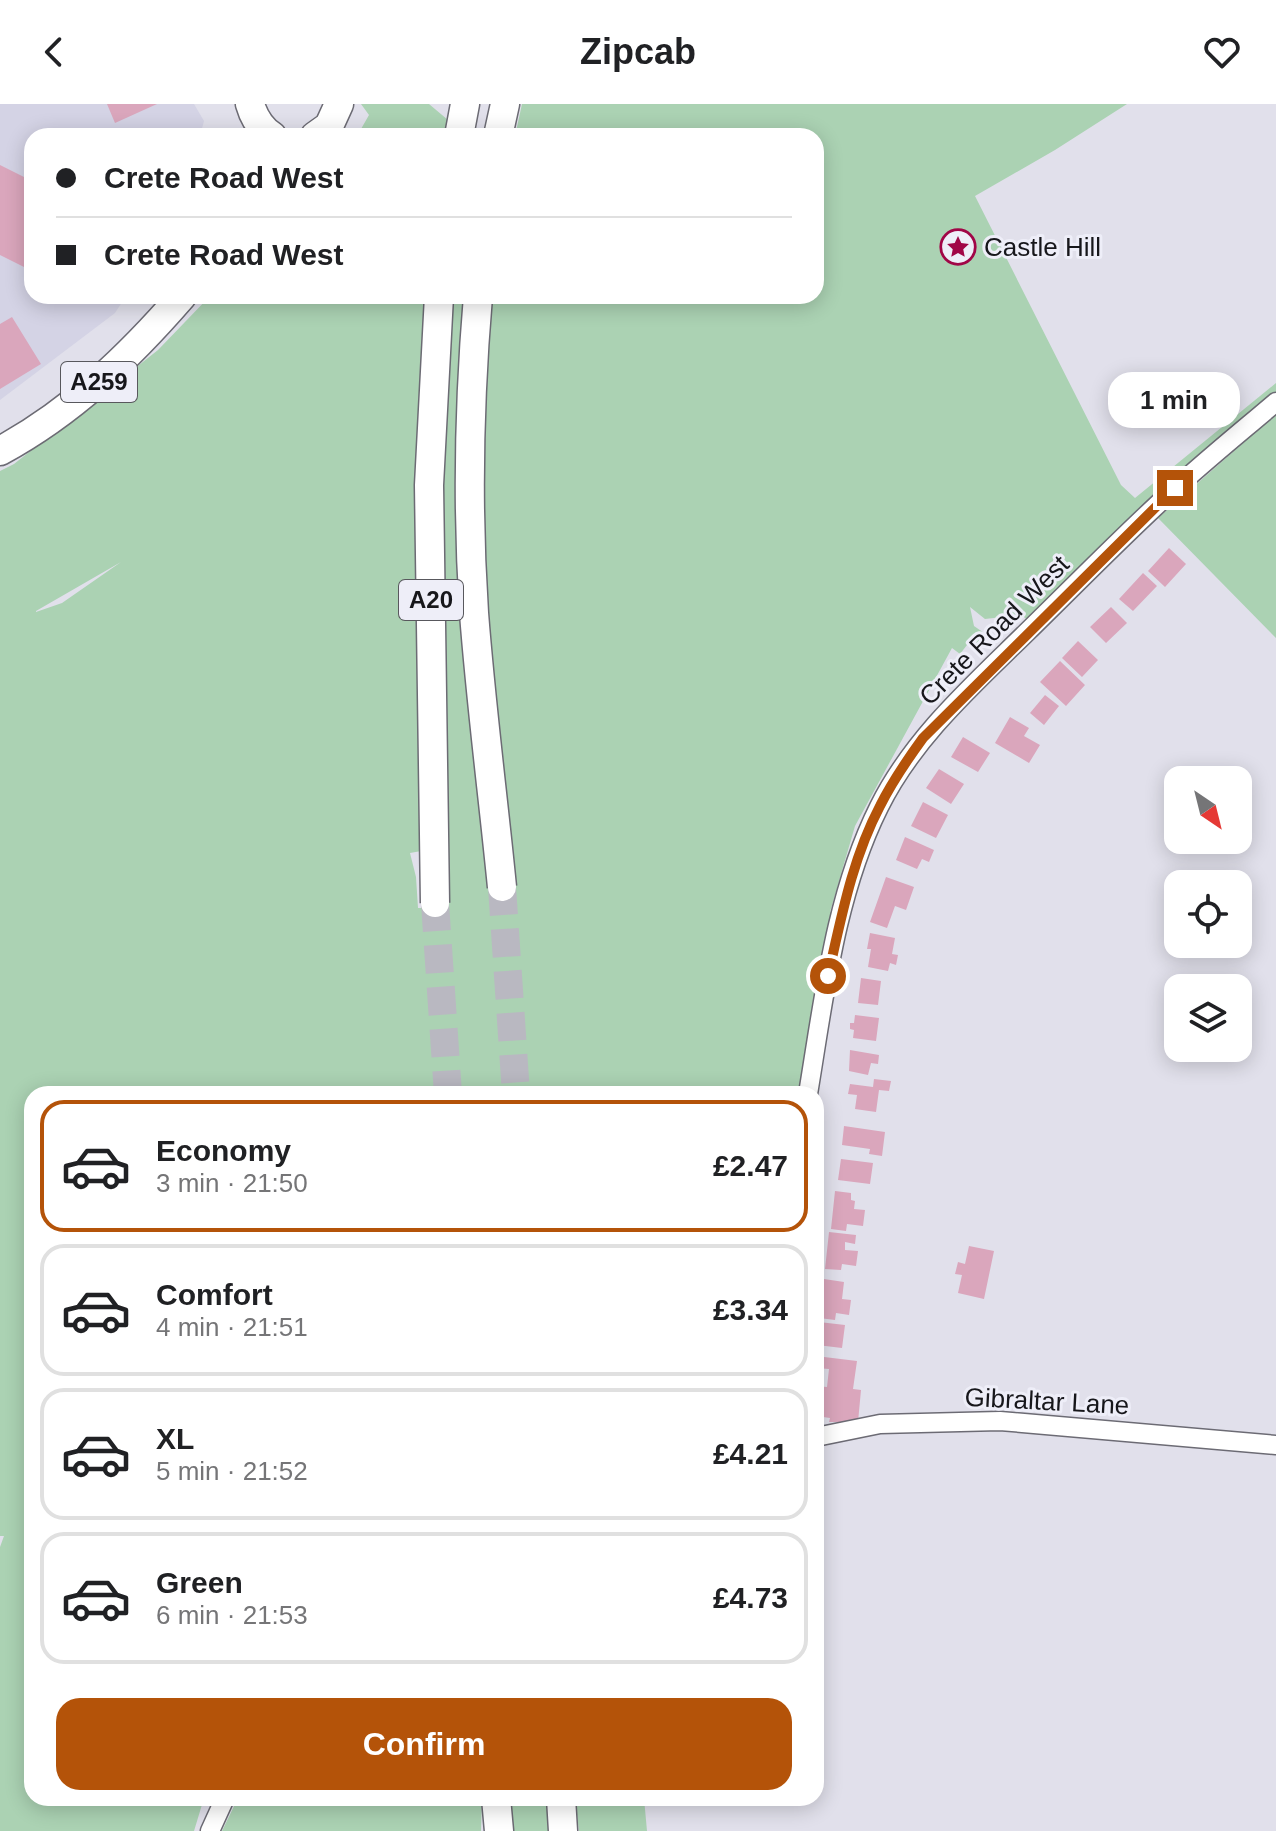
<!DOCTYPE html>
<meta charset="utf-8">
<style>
:root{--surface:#fff;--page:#f6f6f6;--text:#202124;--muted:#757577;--line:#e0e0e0;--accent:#b45309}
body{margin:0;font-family:Arial,sans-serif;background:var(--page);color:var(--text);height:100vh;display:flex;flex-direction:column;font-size:30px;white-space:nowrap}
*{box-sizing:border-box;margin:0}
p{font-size:26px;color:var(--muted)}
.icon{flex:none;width:44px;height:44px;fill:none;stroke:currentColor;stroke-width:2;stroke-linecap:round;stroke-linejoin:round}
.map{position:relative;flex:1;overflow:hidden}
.side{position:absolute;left:24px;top:982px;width:800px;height:720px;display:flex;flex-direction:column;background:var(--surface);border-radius:24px;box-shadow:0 4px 20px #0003}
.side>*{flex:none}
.guide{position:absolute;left:24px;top:24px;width:800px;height:176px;border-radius:24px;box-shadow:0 4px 20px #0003;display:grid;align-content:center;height:176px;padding:0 32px;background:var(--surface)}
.needle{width:52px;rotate:145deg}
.buttons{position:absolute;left:1164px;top:662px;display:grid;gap:16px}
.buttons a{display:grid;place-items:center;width:88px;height:88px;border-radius:16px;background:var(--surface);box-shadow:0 4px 20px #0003;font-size:40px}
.end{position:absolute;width:36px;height:36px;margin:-18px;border:10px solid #b45309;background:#fff;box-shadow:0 0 0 4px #fff}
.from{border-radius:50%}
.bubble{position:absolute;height:56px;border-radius:24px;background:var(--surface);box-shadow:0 4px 20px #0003;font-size:26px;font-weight:600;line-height:56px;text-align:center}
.guide b{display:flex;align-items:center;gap:28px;height:76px;font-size:30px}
.guide b+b{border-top:2px solid var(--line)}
.guide i{width:20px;height:20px;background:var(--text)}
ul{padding:14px 0 0;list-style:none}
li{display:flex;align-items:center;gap:24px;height:132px;margin:0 16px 12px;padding:0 16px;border:4px solid var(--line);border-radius:24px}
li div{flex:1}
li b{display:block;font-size:30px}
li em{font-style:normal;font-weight:600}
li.on{border-color:var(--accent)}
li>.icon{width:72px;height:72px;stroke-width:1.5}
.action{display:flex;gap:16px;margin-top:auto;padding:16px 32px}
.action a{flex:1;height:92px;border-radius:24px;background:var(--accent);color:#fff;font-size:32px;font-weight:600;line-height:92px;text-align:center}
header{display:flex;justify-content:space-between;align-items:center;height:104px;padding:0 32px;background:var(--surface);font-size:36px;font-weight:600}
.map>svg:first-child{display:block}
.built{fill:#d4d3e5}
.green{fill:#abd2b3;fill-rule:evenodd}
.building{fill:#daa6bc}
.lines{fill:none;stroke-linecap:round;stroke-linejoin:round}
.highway-tunnel{stroke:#b9b8c1;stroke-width:28;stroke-dasharray:28 14;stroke-linecap:butt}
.minor-casing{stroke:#6c6b74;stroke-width:21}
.highway-casing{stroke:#6c6b74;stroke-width:31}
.minor{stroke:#fff;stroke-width:18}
.highway{stroke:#fff;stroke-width:28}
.highway-bridge-casing{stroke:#6c6b74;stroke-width:31;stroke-linecap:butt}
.highway-bridge{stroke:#fff;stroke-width:28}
.route{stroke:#b45309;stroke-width:10}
.labels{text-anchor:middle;stroke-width:6;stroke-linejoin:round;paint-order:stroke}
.shield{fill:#eeeef8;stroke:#58585d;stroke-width:2}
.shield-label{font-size:24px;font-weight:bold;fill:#17171b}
.poi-label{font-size:26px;fill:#17171b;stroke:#eeeef8;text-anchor:start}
.street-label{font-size:26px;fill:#17171b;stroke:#eeeef8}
</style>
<header><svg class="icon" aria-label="back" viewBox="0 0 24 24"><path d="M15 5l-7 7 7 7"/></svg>Zipcab<svg class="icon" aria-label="heart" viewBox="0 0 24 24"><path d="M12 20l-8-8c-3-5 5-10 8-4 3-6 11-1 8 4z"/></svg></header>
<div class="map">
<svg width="1276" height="1727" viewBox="0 0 1276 1727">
<rect width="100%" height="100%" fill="#e1e0eb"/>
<path class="built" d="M0,0H194L204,17L200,32H32V192H126L115,209L0,296Z"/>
<path class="green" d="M361,0H429L467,32H357L369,11Z
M522,0H1127L1055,46L975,92L1121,381L1135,394L1276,279V290L1028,516L1021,511L985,515L970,503L974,522L987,531L981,541H967L960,550L952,544L855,722L830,808L837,805L803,990H32V1694H204L194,1727H0V1443L4,1432H0V367L14,360L158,246L210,192H816V32H515ZM121,458L62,499L36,508V507ZM512,730V752L483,733ZM449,742L446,804H418L416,773L410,749Z
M1276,310V534L1158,414Z
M238,1694H482L481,1727H222Z
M504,1694H551V1727H509Z
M575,1694H644L647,1727H579Z"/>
<path class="building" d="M107,0H157L115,19Z
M0,61L32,77V167L0,151Z
M12,213L41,260L0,285V220Z
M1169,444L1186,460L1165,483L1148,467Z
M1143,469L1157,482L1133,507L1119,495Z
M1111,503L1127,519L1106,539L1090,523Z
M1078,537L1098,556L1082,573L1062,554Z
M1060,557L1085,581L1066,602L1040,578Z
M1045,591L1059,602L1044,621L1030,609Z
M1010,613L1029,624L1024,632L1040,641L1029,659L995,639Z
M963,633L990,649L978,668L951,653Z
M939,665L964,680L951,700L926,684Z
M923,698L948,711L936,734L911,722Z
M905,733L934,746L929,758L922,755L917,765L896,756Z
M886,773L914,783L906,806L895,802L887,824L870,818Z
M870,829L895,834L892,850L898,851L896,861L890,859L888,867L868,863L871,845H867Z
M861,874L881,877L878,901L858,899Z
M855,911L879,914L876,937L853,934L854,926L850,925V919H854Z
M850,946L879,951L878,960L871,959L868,971L849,967Z
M874,975L891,977L889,987L879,986L876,1008L855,1005L857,991L848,990L850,980L873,983Z
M844,1022L885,1028L882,1052L869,1050L870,1045L842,1041Z
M841,1055L873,1059L870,1080L838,1076Z
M835,1087L851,1089V1096L855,1097L854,1105L865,1106L863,1122L847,1120L846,1127L831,1125Z
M829,1128L856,1131L855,1140L845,1138V1146L858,1147L856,1162L842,1160L841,1166L825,1165Z
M969,1142L994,1147L984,1195L958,1189L962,1171L955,1170L958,1158L965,1160Z
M824,1175L844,1178L842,1195L851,1196L849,1211L836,1209L835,1216L819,1214Z
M819,1218L845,1221L842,1244L817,1241Z
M816,1252L857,1257L853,1285L861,1286L858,1318H829L830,1314L823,1313L824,1309L816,1308V1282L827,1283L829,1265L816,1264Z"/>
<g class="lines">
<path class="highway-tunnel" d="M502,783L516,990
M435,799L448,990"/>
<defs>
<path id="minor" d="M808,990C824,894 835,791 879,703C913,634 973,581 1027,528C1070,486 1113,442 1157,401C1195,365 1236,332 1276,298
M816,1333L880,1320L1000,1317L1276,1341
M210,1727L225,1694"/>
<path id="highway" d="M250,0C254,14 260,24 272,32
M315,32L329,22L339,0
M459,32L465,0
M498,32L505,0
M0,347C72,308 129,253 182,192
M496,1694L499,1727
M561,1694L563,1727"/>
</defs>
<use href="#minor" class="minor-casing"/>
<use href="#highway" class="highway-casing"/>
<use href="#minor" class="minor"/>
<use href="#highway" class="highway"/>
<defs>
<path id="highway-bridge" d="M478,192C469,298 467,404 474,509C481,601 493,692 502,783
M435,799L429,381L439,192"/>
</defs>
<use href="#highway-bridge" class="highway-bridge-casing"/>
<use href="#highway-bridge" class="highway-bridge"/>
</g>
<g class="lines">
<path class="route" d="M828,872C841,815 852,755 880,702C892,678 907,656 923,634L1175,384"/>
</g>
<defs>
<symbol id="sight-ring" viewBox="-11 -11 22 22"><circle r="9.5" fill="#eeeef8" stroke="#a10647" stroke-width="1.5"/><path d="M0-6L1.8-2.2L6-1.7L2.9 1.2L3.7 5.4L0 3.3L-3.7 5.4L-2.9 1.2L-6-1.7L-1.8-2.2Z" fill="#a10647"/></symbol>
</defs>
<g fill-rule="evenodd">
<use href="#sight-ring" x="938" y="123" width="40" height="40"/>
</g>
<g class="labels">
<g class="shield">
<rect x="61" y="258" width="76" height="40" rx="6"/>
<rect x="399" y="476" width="64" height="40" rx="6"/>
</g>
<g class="shield-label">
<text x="99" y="286">A259</text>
<text x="431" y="504">A20</text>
</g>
<g class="poi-label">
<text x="984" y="152">Castle Hill</text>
</g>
<g class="street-label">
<text transform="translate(994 526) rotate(-45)" y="9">Crete Road West</text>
<text transform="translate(1047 1297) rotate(3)" y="9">Gibraltar Lane</text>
</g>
</g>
</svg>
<div class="buttons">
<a><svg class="needle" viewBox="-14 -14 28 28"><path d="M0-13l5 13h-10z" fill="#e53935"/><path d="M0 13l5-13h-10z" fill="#757577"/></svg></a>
<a><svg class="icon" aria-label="locate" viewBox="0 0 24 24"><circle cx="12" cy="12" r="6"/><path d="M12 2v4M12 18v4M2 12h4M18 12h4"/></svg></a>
<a><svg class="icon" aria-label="layers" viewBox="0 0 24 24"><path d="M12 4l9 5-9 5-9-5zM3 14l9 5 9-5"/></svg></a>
</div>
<i class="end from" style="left:828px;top:872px"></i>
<i class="end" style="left:1175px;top:384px"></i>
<div class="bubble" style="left:1108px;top:268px;width:132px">1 min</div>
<div class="guide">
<b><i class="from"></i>Crete Road West</b>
<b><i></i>Crete Road West</b>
</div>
<section class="side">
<ul>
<li class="on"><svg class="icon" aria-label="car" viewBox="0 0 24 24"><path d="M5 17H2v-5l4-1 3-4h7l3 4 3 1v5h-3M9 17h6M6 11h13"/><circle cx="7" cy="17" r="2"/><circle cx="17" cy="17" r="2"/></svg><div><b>Economy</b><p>3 min · 21:50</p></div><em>£2.47</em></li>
<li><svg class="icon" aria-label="car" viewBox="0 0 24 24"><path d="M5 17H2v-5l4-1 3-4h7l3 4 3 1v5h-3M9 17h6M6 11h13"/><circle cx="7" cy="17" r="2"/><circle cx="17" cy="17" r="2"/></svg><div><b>Comfort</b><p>4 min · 21:51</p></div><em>£3.34</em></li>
<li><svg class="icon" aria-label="car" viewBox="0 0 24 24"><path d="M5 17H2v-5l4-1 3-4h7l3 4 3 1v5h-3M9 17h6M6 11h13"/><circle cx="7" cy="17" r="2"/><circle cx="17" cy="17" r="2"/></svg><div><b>XL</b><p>5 min · 21:52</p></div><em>£4.21</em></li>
<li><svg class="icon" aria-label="car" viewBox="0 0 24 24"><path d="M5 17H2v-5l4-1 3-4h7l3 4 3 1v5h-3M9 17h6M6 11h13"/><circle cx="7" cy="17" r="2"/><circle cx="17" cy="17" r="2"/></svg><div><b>Green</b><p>6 min · 21:53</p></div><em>£4.73</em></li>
</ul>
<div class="action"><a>Confirm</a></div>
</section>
</div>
